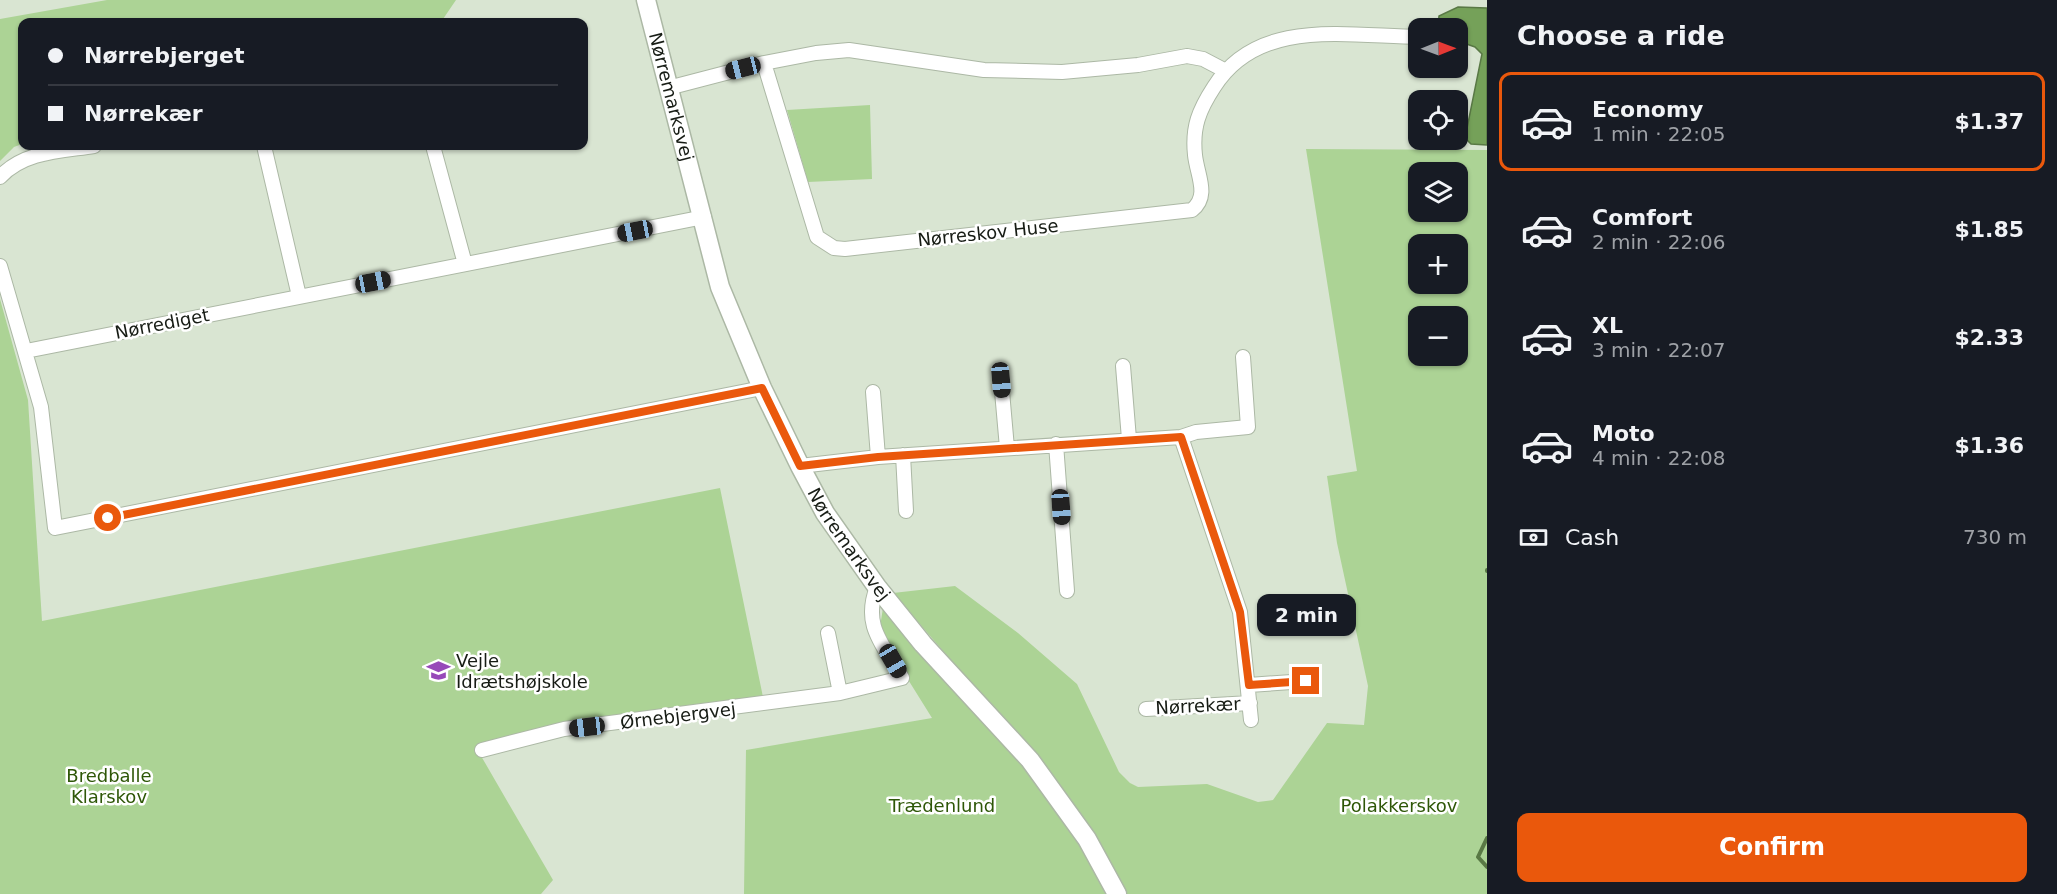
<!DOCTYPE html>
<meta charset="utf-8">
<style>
:root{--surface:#171b24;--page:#242831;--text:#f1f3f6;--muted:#9ea1a6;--line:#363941;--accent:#ea580c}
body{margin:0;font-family:"DejaVu Sans",sans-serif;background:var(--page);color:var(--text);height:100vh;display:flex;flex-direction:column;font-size:22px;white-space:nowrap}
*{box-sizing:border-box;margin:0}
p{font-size:20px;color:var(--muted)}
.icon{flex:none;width:33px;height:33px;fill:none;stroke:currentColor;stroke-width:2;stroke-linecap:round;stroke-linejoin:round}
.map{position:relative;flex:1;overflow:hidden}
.sheet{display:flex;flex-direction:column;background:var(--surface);width:570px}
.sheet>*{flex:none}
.hud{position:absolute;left:18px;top:18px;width:570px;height:132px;border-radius:12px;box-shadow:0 2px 4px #0004;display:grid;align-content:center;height:132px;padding:0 30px;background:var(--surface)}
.needle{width:39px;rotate:89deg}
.fabs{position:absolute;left:1408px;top:18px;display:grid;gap:12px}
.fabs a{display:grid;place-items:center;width:60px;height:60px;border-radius:12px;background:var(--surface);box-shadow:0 2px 4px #0004;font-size:30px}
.end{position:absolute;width:27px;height:27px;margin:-14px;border:8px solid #ea580c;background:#fff;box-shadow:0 0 0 3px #fff}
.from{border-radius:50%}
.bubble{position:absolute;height:42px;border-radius:12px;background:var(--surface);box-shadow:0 2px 4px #0004;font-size:20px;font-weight:700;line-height:42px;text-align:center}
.car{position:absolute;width:18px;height:36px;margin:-18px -9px;border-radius:8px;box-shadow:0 0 4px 2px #0007;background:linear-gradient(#222 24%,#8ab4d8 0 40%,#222 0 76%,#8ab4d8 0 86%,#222 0)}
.hud b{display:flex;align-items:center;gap:21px;height:57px;font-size:22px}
.hud b+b{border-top:2px solid var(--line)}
.hud i{width:15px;height:15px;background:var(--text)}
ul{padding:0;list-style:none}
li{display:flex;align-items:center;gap:18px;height:99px;margin:0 12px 9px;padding:0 18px;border:3px solid transparent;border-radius:12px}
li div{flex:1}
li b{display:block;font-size:22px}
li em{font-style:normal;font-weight:700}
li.current{border-color:var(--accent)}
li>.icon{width:54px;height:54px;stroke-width:1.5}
h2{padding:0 30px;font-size:27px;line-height:72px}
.pay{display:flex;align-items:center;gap:15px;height:66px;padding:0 30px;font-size:22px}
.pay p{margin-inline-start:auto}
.action{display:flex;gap:12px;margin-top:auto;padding:12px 30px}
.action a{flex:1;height:69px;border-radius:12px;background:var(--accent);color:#fff;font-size:24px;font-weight:700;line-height:69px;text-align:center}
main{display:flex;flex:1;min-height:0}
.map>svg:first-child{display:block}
.green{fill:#acd395;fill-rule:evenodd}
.water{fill:#75a159;stroke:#597945;stroke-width:1.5}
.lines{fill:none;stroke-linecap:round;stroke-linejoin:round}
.stream{stroke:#597945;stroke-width:4}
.minor-casing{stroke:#acb8a5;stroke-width:16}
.tertiary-casing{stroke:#acb8a5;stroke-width:21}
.minor{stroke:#fff;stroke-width:14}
.tertiary{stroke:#fff;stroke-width:18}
.route{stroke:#ea580c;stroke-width:8}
.labels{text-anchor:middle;stroke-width:5;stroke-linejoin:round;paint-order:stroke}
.street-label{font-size:18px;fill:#171c15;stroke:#fff}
.poi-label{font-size:18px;fill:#171c15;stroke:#fff;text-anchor:start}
.park-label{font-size:18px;fill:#2e5707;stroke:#fff}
</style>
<main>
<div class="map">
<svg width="1487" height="894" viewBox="0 0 1487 894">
<rect width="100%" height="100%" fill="#d9e5d2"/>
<path class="green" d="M107,0H456L441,22H22V144L14,147L0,161V19Z
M870,105L872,179L808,182L787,110Z
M1306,149L1487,150V894H1125L1064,791L893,593L955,586L1018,633L1077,684L1119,772L1130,783L1138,787L1207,784L1258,802L1273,800L1327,723L1364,725L1368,686L1337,543L1327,476L1357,471ZM1419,172H1458V212H1419ZM1419,244H1458V284H1419ZM1419,316H1458V356H1419Z
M0,299L28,400L42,621L720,488L763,697L477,749L553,880L541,894H0Z
M883,608C966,700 1050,784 1110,894H744L746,750L932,718L879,633Z"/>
<path class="water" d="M1458,7L1487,8V145L1471,144L1465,138L1482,54L1475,47L1458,41V28H1438L1439,16Z"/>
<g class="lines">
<path class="stream" d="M1487,570V571
M1487,838L1478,857L1487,867"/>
<defs>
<path id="minor" d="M764,63L817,237L834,248L845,249L1192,210C1210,196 1197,175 1195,155C1192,127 1199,110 1214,87C1258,17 1347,36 1419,37
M668,88L764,63L816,53L849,50L984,70L1062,72L1138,65L1187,56L1203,59L1224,70
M264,146L299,296
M433,146L465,264
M0,177C24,151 62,151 94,146
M0,266L41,407L55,528L762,388
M26,351L704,217
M1123,366L1129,439
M1001,380L1007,448
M873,392L878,457
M1181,437L1240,612L1251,720
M1056,444L1067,591
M903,455L906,511
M800,466L878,457L1181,437L1196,432L1248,427L1243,357
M828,633L840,693
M1249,685L1306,681
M1146,709L1250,703
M482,750L564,729L840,693L902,678C883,644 862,626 877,587"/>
<g id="tertiary">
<path id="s1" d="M646,0L720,287L762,388L800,466L825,513L877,587L923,644L1030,760L1087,839L1117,894"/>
</g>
</defs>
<use href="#minor" class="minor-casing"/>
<use href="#tertiary" class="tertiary-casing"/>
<use href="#minor" class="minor"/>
<use href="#tertiary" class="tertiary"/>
</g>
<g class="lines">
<path class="route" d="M108,518L762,388L800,466L878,457L1181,437L1240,612L1249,685L1306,681"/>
</g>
<defs>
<symbol id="university-bare" viewBox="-9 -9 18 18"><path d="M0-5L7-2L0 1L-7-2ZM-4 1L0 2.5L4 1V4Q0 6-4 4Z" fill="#9749b9" stroke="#fff" stroke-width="2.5" paint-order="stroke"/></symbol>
</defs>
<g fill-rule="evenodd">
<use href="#university-bare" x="422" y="654" width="33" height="33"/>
</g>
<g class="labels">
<g class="street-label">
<text dy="6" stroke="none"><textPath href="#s1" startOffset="100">Nørremarksvej</textPath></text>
<text transform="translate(988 233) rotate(-6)" y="6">Nørreskov Huse</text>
<text transform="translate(162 324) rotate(-11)" y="6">Nørrediget</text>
<text dy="6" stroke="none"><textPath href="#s1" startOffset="585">Nørremarksvej</textPath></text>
<text transform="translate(1198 706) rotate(-3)" y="6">Nørrekær</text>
<text transform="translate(678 716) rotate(-7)" y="6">Ørnebjergvej</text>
</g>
<g class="poi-label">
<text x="456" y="667">Vejle<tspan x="456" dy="21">Idrætshøjskole</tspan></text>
</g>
<g class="park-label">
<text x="109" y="782">Bredballe<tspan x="109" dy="21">Klarskov</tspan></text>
<text x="942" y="812">Trædenlund</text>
<text x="1399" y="812">Polakkerskov</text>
</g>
</g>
</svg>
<div class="fabs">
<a><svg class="needle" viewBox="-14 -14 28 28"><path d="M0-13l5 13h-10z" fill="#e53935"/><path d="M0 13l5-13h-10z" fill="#9ea1a6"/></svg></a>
<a><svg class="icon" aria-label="locate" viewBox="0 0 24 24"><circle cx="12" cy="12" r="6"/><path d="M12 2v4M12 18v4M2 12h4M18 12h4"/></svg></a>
<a><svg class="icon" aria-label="layers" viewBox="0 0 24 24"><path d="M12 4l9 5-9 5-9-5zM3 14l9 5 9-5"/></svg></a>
<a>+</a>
<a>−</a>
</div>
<i class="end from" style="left:108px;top:518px"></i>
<i class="end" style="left:1306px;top:681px"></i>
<div class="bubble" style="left:1257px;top:594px;width:99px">2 min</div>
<i class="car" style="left:743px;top:68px;rotate:256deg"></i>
<i class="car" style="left:635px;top:231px;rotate:259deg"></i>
<i class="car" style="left:373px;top:282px;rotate:79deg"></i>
<i class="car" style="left:1001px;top:380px;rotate:175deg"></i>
<i class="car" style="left:1061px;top:507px;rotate:176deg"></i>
<i class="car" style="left:893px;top:661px;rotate:150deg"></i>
<i class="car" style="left:587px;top:727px;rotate:263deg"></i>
<div class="hud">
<b><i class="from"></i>Nørrebjerget</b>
<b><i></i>Nørrekær</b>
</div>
</div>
<section class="sheet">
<h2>Choose a ride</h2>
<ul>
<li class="current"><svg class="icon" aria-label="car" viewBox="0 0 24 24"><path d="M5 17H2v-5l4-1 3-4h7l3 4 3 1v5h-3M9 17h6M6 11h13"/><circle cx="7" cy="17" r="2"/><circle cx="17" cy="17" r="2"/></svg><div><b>Economy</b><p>1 min · 22:05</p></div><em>$1.37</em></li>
<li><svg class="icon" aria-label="car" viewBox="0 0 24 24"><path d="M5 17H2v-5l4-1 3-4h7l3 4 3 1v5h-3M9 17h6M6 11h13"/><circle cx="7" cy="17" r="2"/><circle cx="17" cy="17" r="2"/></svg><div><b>Comfort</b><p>2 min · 22:06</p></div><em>$1.85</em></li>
<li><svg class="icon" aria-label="car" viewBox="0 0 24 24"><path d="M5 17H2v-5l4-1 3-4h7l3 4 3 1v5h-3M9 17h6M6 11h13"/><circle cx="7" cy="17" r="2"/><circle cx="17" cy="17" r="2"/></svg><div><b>XL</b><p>3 min · 22:07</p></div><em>$2.33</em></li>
<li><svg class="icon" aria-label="car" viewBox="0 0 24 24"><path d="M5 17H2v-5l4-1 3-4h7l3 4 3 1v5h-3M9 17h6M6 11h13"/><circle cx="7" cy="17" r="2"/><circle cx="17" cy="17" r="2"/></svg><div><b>Moto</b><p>4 min · 22:08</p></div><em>$1.36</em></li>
</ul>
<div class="pay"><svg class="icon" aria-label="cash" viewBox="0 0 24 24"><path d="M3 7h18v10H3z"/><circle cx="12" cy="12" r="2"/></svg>Cash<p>730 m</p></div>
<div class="action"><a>Confirm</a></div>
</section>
</main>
